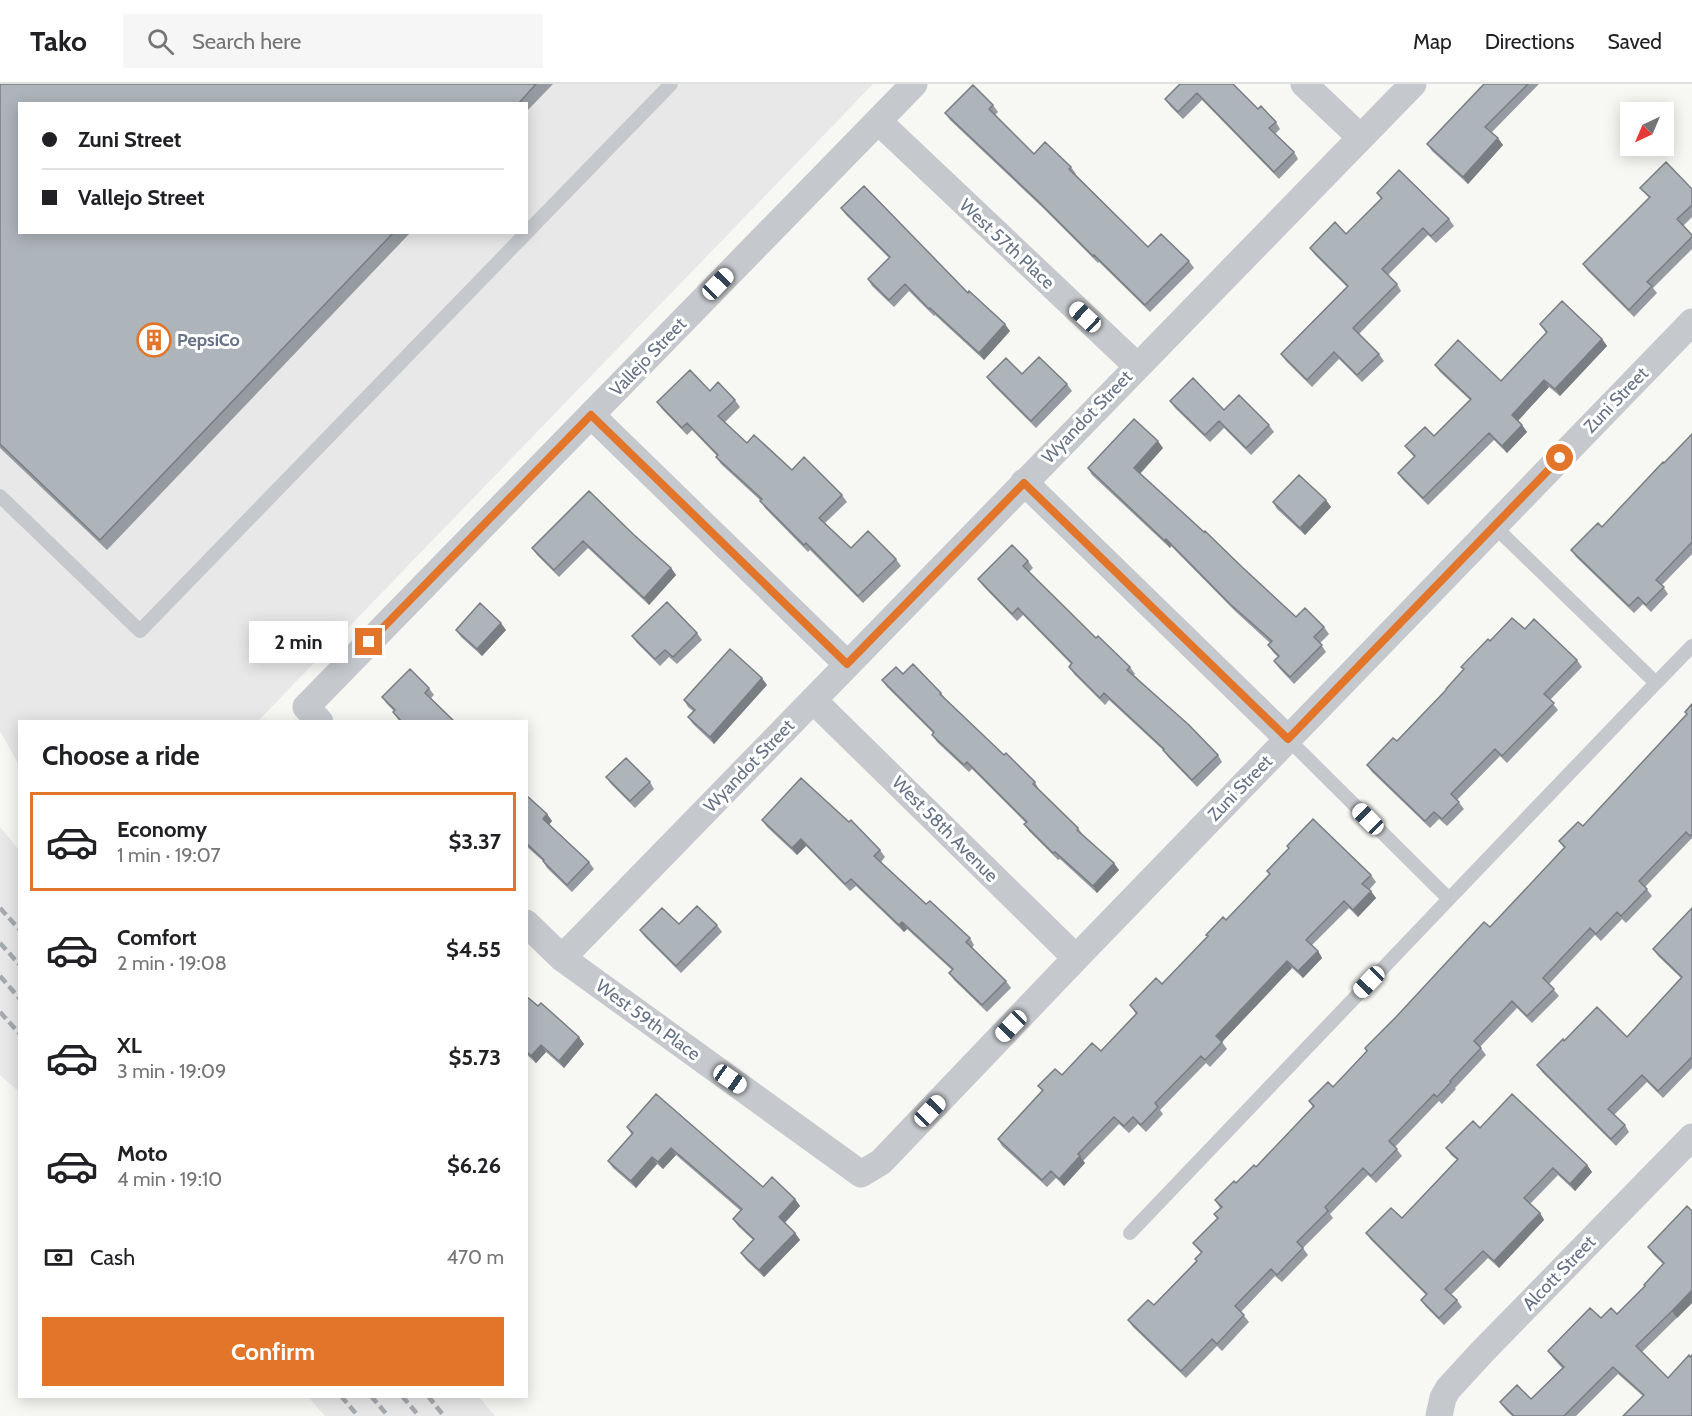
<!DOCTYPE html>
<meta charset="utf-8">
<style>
:root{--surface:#fff;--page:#f6f6f6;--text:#202124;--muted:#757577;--line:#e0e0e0;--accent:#e27529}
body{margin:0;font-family:Cabin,sans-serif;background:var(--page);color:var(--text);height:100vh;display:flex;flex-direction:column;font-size:22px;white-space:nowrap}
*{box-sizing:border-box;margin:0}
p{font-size:20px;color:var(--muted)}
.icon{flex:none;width:33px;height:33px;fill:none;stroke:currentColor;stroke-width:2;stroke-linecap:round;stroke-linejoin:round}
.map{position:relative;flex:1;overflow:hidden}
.drawer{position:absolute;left:18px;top:636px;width:510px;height:678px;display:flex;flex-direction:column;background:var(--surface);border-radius:0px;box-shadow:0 3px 15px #0003}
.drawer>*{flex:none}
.banner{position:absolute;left:18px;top:18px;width:510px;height:132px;border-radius:0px;box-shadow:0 3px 15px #0003;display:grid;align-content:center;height:132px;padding:0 24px;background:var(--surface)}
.needle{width:39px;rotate:224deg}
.tools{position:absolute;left:1620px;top:18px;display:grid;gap:12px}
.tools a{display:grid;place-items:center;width:54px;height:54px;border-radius:0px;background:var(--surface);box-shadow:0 3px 15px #0003;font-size:30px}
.end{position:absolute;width:27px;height:27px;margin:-14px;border:8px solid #e27529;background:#fff;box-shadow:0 0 0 3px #fff}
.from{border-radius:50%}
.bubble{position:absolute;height:42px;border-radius:0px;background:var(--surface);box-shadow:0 3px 15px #0003;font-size:20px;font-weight:700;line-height:42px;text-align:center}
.car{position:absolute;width:18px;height:36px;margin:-18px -9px;border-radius:8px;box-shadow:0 0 4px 2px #0007;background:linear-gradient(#fff 24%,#345 0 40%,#fff 0 76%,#345 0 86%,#fff 0)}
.banner b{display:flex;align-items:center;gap:21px;height:57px;font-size:22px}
.banner b+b{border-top:2px solid var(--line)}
.banner i{width:15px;height:15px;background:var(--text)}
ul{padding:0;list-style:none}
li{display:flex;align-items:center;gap:18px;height:99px;margin:0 12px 9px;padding:0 12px;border:3px solid transparent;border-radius:0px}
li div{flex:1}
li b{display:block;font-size:22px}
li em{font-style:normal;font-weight:700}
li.selected{border-color:var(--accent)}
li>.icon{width:54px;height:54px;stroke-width:1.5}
h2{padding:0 24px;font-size:27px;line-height:72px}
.pay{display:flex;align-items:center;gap:15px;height:66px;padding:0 24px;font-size:22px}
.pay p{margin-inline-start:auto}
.primary-button{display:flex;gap:12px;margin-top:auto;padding:12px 24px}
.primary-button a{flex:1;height:69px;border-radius:0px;background:var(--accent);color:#fff;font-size:24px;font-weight:700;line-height:69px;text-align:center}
header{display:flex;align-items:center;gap:36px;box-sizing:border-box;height:84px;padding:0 30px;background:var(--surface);border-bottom:2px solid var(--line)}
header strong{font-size:28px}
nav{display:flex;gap:33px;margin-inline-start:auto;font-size:21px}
.search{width:420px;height:54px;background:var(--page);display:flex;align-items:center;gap:15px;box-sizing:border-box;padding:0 21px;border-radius:0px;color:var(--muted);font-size:22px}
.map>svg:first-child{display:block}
.built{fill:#e7e8e7;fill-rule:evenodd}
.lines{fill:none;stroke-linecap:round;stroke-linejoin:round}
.service{stroke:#c5c8cc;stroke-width:14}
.minor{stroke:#c5c8cc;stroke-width:27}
.rail{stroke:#a5aab1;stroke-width:4.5;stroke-dasharray:9 4.5;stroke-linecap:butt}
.wall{fill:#959ba0}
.shaded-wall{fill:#797e82}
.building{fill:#adb4ba;stroke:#797e82;stroke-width:1.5}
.route{stroke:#e27529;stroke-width:8}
.labels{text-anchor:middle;stroke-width:6;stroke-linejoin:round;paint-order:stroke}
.street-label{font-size:18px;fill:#667285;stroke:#fff}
.poi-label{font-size:18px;font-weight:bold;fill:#667285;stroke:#fff;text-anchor:start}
</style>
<header>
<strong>Tako</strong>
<div class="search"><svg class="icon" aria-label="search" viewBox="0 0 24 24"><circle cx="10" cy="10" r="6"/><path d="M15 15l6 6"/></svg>Search here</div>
<nav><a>Map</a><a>Directions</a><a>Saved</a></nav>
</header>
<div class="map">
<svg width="1692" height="1332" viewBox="0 0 1692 1332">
<rect width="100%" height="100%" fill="#f7f7f4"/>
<path class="built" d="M0,0H873L258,637L20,638L19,681L0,647ZM20,20H526V148H20Z
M0,743L19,766V1008L0,991Z
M308,1313H479L495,1332H325Z"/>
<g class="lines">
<path class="service" d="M0,412L140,547L671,0
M1656,599L1692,562
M1288,655L1449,815L1656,599L1494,442
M1130,1149L1449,815"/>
<path class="minor" d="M1304,0L1360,53
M878,37L1137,282
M591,331L847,580
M1024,398L1288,655
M813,616L1076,874
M320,638L306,623L914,0
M526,839L562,874L861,1090L881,1078L1076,874L1692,238
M562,874L1413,0
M1439,1332L1443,1314L1448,1305L1482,1268L1692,1053"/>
<path class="rail" d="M0,824L20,846
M0,859L20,881
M0,892L20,915
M0,928L20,950
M341,1312L358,1332
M371,1312L388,1332
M402,1312L419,1332
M428,1312L444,1332"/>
</g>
<path class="wall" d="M0,0H553L526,28V20H20V148H411L107,466L0,364Z
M1180,0L1258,25L1276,38L1280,45L1275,50L1294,68L1298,75L1279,95L1202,16L1183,35L1170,22L1165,15Z
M1484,0H1539L1492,48L1503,61L1468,100L1432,67L1427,60Z
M993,21L998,28L995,31L1034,70L1071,83L1076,90H1075L1148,163L1189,177L1194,184L1150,228L1099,178L1098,179L1043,124L950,36L945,29Z
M1640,104L1692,105V133L1683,142L1692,151V165L1653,204L1657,209L1634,233L1588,187L1583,180L1649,114Z
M1377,109L1449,135L1454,142L1436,159L1428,151L1388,191L1397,200L1401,207L1359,250L1379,270L1384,277L1362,298L1339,275L1312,303L1286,277L1281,270L1347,203L1315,171L1310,164L1346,150L1381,115Z
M841,124L968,209L1010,247L984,276L935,231L934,232L909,207L894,223L872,202L868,195L889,174L846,131Z
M1540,240L1602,255L1607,262L1560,312L1549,303L1518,336L1527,348L1507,369L1494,356L1428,421L1403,396L1398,389L1414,373L1405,362L1434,352L1470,316L1440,288L1435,281L1501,297L1546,249Z
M1022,290L1067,300L1072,307L1036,344L992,300L987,293Z
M710,307L735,316L740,323L725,338L747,359L792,386L842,411L847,418L825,439L851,464L896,475L901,482L863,519L810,466L808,468L765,424L761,417L721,380L716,373L717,372L692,346L687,351L662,325L657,318Z
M1170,317L1224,326L1269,341L1274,348L1251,371L1224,344L1210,358L1175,324Z
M1692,350V470L1662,501L1668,510L1651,528L1643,520L1634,529L1576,473L1571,466L1602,443Z
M1163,364L1140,389L1296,533L1324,543L1329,550L1320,559L1326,568L1294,600L1279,584L1274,577L1278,573L1273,568L1268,561L1270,559L1235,527L1171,462L1170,464L1092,391L1088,384Z
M1326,416L1331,423L1305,451L1277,425L1273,418Z
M633,450L671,484L676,491L649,521L588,464L559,493L537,471L532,464Z
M1028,477L1033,484L1029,488L1096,554L1130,583L1135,590L1134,591L1218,671L1222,678L1197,703L1168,673L1163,666L1109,616L1105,621L1074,590L1069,583L1071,580L1023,531L1017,537L983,502L978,495Z
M1525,545L1577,576L1582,583L1550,616L1558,626L1507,679L1500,672L1457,716L1464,725L1447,742L1439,735L1430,744L1372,688L1367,681L1397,657L1446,606L1463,586L1461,583L1490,557Z
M456,546H506L482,572L461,553Z
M697,549L702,556L677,580L669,573L660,582L637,559L632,552Z
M903,590L941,609L946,616L1004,671L1035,698L1039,706L1078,744L1083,751L1119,786L1097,809L1060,775L1058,776L1029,747L1024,740L1026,739L972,685L969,688L937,658L932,651L933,649L887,603L882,596Z
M767,601L714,660L693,640L688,633L693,627L688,623L684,616Z
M429,604L434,611L431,614L455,638H400L393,628L394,627L387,620L382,613Z
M1692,620V755H1691L1645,803L1652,812L1626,839L1622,835L1601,857L1595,851L1549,900L1559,912L1532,939L1517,924L1480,963L1486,971L1455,1004L1456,1005L1442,1020L1439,1017L1395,1063L1402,1072L1376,1099L1368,1091L1330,1130L1333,1134L1303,1164L1308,1171L1282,1198L1275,1192L1241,1228L1249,1238L1222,1267L1217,1262L1186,1294L1133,1243L1128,1236L1154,1221L1196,1177L1201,1169L1193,1159L1217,1135L1214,1130L1220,1124L1215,1116L1256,1083L1313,1023L1309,1017L1333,1003L1367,968L1365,964L1490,843L1564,764L1559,757L1583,742L1687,630L1685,628Z
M606,693L650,698L654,705L635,724L611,700Z
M526,711L547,730L552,737L549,740L589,778L594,785L572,808L547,784L543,777L526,762Z
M762,736L880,766L885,773L881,778L926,820L970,854L974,861L972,864L1006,897L1011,904L987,928L954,896L949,889L952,886L907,845L904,848L856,802L850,807L806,762L797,771L767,743Z
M1287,762L1371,791L1376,798L1369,806L1376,814L1358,833L1349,824L1312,861L1318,867L1322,874L1303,894L1292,884L1222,958L1227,965L1210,983L1206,979L1160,1026L1163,1030L1146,1048L1138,1040L1129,1049L1119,1040L1083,1077L1085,1079L1064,1102L1056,1094L1047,1103L1002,1062L998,1055L1042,1007L1038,1002L1062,991L1101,967L1136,930L1130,921L1162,900L1226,836L1269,790L1267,787L1289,765Z
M1692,824V984L1663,1014L1647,998L1614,1031L1625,1041L1629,1048L1616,1062L1542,988L1537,981L1564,957L1627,953L1681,894L1658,872L1653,865Z
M679,840L717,841L722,848L681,889L645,853L640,846Z
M526,912L584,960L564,984L546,968L536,979L526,970Z
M627,1043L763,1103L795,1115L800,1122L785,1139L795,1149L800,1156L764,1193L746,1176L741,1169L753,1156L738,1142L733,1135L741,1127L676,1071L663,1085L657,1080L636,1104L613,1084L608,1077L632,1051Z
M1480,1044L1587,1081L1592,1088L1575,1107L1558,1091L1530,1120L1540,1129L1544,1136L1499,1184L1488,1174L1451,1211L1457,1216L1462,1223L1444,1241L1426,1223L1421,1216L1426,1211L1371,1156L1366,1149L1402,1134L1457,1076L1451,1071L1446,1064Z
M1692,1127V1219L1642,1268L1668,1294L1690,1273L1692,1332L1643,1312L1618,1290L1576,1332H1512L1505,1325L1500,1318L1531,1315L1562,1284L1553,1274L1548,1267L1601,1234L1617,1230L1645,1202L1663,1180L1653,1170L1648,1163Z"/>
<path class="shaded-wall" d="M1498,54L1503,61L1468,100L1463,93Z
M1005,240L1010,247L984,276L979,269Z
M1602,255L1607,262L1560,312L1555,305Z
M1544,296L1549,303L1517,338L1512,331Z
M1522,341L1527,348L1507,369L1502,362Z
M1158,357L1163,364L1139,391L1134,384Z
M1326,416L1331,423L1305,451L1300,444Z
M1166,455L1171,462L1170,464L1165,457Z
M671,484L676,491L649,521L644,514Z
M501,539L506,546L482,572L477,565Z
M762,594L767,601L714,660L710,653Z
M547,730L552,737L548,742L543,735Z
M801,755L806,762L797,771L792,764Z
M1114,779L1119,786L1097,809L1093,802Z
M1371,807L1376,814L1358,833L1353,826Z
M902,838L907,845L904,848L899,841Z
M1318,867L1322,874L1303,894L1298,887Z
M1287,877L1292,884L1221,959L1216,952Z
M579,953L584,960L564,984L559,977Z
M541,961L546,968L536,979L531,972Z
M671,1064L676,1071L663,1085L658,1078Z
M1080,1072L1085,1079L1064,1102L1059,1095Z
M652,1073L657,1080L636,1104L631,1097Z
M1587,1081L1592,1088L1575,1107L1570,1100Z
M795,1115L800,1122L783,1140L779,1133Z
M1540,1129L1544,1136L1499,1184L1494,1177Z
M795,1149L800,1156L764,1193L759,1186Z
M1692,1206V1219L1677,1234L1672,1227Z"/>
<path class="building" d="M0,0H536L518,20H20V148H394L100,456L0,360Z
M1180,0H1233L1258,25L1261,22L1276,38L1269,44L1294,68L1274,88L1197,9L1178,28L1165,15Z
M1484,0H1528L1485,43L1498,54L1463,93L1427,60Z
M973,1L993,21L989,25L1034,70L1045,58L1071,83L1069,85L1148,163L1161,150L1189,177L1145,221L1094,171L1093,172L1038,117L945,29Z
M1666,78L1692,105V121L1677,135L1692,151V153L1647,198L1652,202L1629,226L1583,180L1650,113L1640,104Z
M1399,86L1449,135L1431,152L1423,144L1382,185L1397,200L1353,244L1379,270L1357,291L1334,268L1307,296L1281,270L1348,202L1310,164L1335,138L1346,150L1382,114L1377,109Z
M864,102L968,209L969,207L1005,240L979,269L930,224L929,225L905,200L889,216L868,195L890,173L841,124Z
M1562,217L1602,255L1555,305L1544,296L1512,331L1522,341L1502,362L1489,349L1423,414L1398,389L1415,372L1405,362L1425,343L1434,352L1471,315L1435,281L1458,256L1501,297L1547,248L1540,240Z
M1039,273L1067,300L1031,337L987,293L1006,274L1022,290Z
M690,286L710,307L718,298L735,316L718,332L747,359L754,351L792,386L804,373L842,411L819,434L851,464L868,447L896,475L858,512L806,459L804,461L760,417L762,415L716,373L718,371L687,339L682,344L657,318Z
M1193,294L1224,326L1239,311L1269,341L1246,364L1219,337L1205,351L1170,317Z
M1134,335L1158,357L1134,384L1204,448L1205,447L1242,483L1296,533L1305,524L1324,543L1314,553L1322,561L1290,593L1274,577L1279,572L1268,561L1272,557L1230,520L1166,455L1165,457L1088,384Z
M1692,350V458L1656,496L1664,503L1646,521L1638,513L1629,522L1571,466L1598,439L1602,443L1663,378L1664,379Z
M1299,391L1326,416L1300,444L1273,418Z
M589,407L633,450L671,484L644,514L583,457L554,486L532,464Z
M1012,461L1028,477L1023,482L1096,554L1098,552L1130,583L1127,586L1189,641L1218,671L1192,696L1163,666L1164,665L1104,609L1100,614L1069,583L1072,579L1018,524L1012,530L978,495Z
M667,518L697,549L673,573L665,566L655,575L632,552Z
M480,519L501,539L477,565L456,546Z
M1512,534L1525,545L1534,535L1577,576L1544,610L1554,619L1502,672L1495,665L1451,710L1459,718L1442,735L1434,728L1425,737L1367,681L1393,654L1397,657L1446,606V605L1464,585L1461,583L1488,555L1490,557Z
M730,565L762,594L710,653L688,633L695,626L684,616Z
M913,580L941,609L940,610L1004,671L1006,669L1035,698L1033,700L1078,744L1077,746L1114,779L1093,802L1055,768L1053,769L1024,740L1027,738L967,678L964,681L932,651L934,648L882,596L896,583L903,590Z
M410,585L429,604L425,609L455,638H402L393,628L395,626L382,613Z
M1692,620V750L1690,752L1686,748L1639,797L1647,805L1621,832L1617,828L1596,850L1590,844L1543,894L1554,905L1527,932L1512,917L1474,957L1481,964L1450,997L1451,998L1437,1013L1434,1010L1389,1057L1397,1065L1371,1092L1363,1084L1325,1123L1328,1127L1297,1158L1303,1164L1277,1191L1271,1185L1235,1222L1244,1231L1217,1260L1212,1255L1181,1287L1128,1236L1148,1216L1154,1221L1197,1177L1195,1175L1202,1168L1193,1159L1218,1134L1214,1130L1222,1123L1215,1116L1234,1097L1236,1099L1254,1081L1256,1083L1314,1022L1309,1017L1328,998L1333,1003L1367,967L1365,964L1396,933L1484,838L1490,843L1565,763L1559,757L1578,738L1583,742L1687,630L1685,628Z
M626,674L650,698L630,717L606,693Z
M801,694L849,738L851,736L880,766L874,772L926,820L930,817L970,854L966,858L1006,897L982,921L949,889L953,885L902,838L899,841L851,795L845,800L801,755L792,764L762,736Z
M526,711L547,730L543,735L589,778L567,801L543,777L544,776L526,759Z
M1313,735L1371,791L1362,800L1371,807L1353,826L1344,817L1306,856L1318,867L1298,887L1287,877L1216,952L1222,958L1205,976L1201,972L1155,1019L1158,1023L1141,1041L1133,1033L1124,1042L1114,1033L1078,1070L1080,1072L1059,1095L1051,1087L1042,1096L998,1055L1043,1006L1038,1002L1055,985L1062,991L1092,959L1101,967L1137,929L1130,921L1156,894L1162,900L1208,852L1206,851L1223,833L1226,836L1270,790L1267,787L1289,764L1287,762Z
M697,822L717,841L676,882L640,846L662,824L679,840Z
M1692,824V973L1658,1007L1642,991L1608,1025L1625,1041L1611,1055L1537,981L1563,955L1564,957L1597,923L1627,953L1682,893L1653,865Z
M526,912L538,922L541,919L579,953L559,977L541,961L531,972L526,967Z
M656,1010L763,1103L772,1093L795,1115L779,1133L795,1149L759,1186L741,1169L754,1155L733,1135L742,1125L671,1064L658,1078L652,1073L631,1097L608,1077L633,1049L627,1043Z
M1512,1010L1587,1081L1570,1100L1553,1084L1524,1114L1540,1129L1494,1177L1483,1167L1445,1205L1457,1216L1439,1234L1421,1216L1427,1210L1366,1149L1391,1124L1402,1134L1458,1075L1446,1064L1473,1037L1480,1044Z
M1687,1122L1692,1127V1206L1672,1227L1636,1262L1668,1294L1689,1271L1690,1273L1692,1271V1332H1623L1644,1311L1613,1283L1564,1332H1514L1500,1318L1517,1301L1531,1315L1564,1283L1548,1267L1590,1224L1601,1234L1611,1224L1617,1230L1645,1202L1644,1201L1664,1179L1648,1163Z"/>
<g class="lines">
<path class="route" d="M369,558L591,331L847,580L1024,399L1288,655L1560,374"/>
</g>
<defs>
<symbol id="building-ring" viewBox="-11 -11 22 22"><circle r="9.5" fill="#fff" stroke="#e27529" stroke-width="1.5"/><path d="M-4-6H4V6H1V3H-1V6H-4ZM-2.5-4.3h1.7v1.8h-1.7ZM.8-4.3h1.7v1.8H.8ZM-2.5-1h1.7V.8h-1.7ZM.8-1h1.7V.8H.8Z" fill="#e27529"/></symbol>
</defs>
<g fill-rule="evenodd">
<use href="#building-ring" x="135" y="237" width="38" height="38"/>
</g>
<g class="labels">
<g class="street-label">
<text transform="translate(1007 160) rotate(43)" y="6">West 57th Place</text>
<text transform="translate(648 273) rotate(-46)" y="6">Vallejo Street</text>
<text transform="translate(1616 316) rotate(-46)" y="6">Zuni Street</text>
<text transform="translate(1087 333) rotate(-46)" y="6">Wyandot Street</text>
<text transform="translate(749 682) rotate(-46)" y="6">Wyandot Street</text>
<text transform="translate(1240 704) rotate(-46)" y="6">Zuni Street</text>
<text transform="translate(945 745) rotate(45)" y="6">West 58th Avenue</text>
<text transform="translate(648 936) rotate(36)" y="6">West 59th Place</text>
<text transform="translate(1559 1189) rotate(-46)" y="6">Alcott Street</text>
</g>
<g class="poi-label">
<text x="177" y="262">PepsiCo</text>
</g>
</g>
</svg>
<div class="tools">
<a><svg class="needle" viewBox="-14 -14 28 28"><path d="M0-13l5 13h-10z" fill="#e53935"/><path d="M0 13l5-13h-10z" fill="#757577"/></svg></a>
</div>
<i class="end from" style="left:1560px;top:374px"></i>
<i class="end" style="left:369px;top:558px"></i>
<div class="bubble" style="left:249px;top:537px;width:99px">2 min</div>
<i class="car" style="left:718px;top:200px;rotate:44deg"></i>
<i class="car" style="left:1085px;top:233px;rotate:313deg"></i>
<i class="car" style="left:1368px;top:735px;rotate:315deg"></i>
<i class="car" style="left:1369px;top:898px;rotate:224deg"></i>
<i class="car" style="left:1011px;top:942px;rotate:224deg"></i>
<i class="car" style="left:730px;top:995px;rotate:125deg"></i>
<i class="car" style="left:930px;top:1027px;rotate:44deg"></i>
<div class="banner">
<b><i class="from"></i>Zuni Street</b>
<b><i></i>Vallejo Street</b>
</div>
<section class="drawer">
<h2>Choose a ride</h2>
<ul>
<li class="selected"><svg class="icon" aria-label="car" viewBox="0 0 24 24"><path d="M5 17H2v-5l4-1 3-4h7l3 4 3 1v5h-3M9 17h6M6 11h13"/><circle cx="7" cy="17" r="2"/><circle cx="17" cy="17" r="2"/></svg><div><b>Economy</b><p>1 min · 19:07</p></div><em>$3.37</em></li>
<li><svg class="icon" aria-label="car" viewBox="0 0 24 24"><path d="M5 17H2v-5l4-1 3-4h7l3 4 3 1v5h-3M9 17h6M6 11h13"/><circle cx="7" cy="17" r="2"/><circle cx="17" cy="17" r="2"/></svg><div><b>Comfort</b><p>2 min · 19:08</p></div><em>$4.55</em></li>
<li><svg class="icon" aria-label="car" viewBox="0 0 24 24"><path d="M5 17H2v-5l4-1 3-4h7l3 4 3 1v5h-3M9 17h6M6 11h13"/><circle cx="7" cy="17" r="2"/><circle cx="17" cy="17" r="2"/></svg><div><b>XL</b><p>3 min · 19:09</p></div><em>$5.73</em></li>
<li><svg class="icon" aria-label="car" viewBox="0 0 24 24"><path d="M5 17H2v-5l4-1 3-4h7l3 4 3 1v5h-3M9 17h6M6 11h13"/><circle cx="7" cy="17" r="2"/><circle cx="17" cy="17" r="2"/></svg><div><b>Moto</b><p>4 min · 19:10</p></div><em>$6.26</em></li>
</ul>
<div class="pay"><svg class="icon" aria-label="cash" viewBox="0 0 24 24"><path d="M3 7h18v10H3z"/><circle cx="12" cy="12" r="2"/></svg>Cash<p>470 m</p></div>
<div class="primary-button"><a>Confirm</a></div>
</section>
</div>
